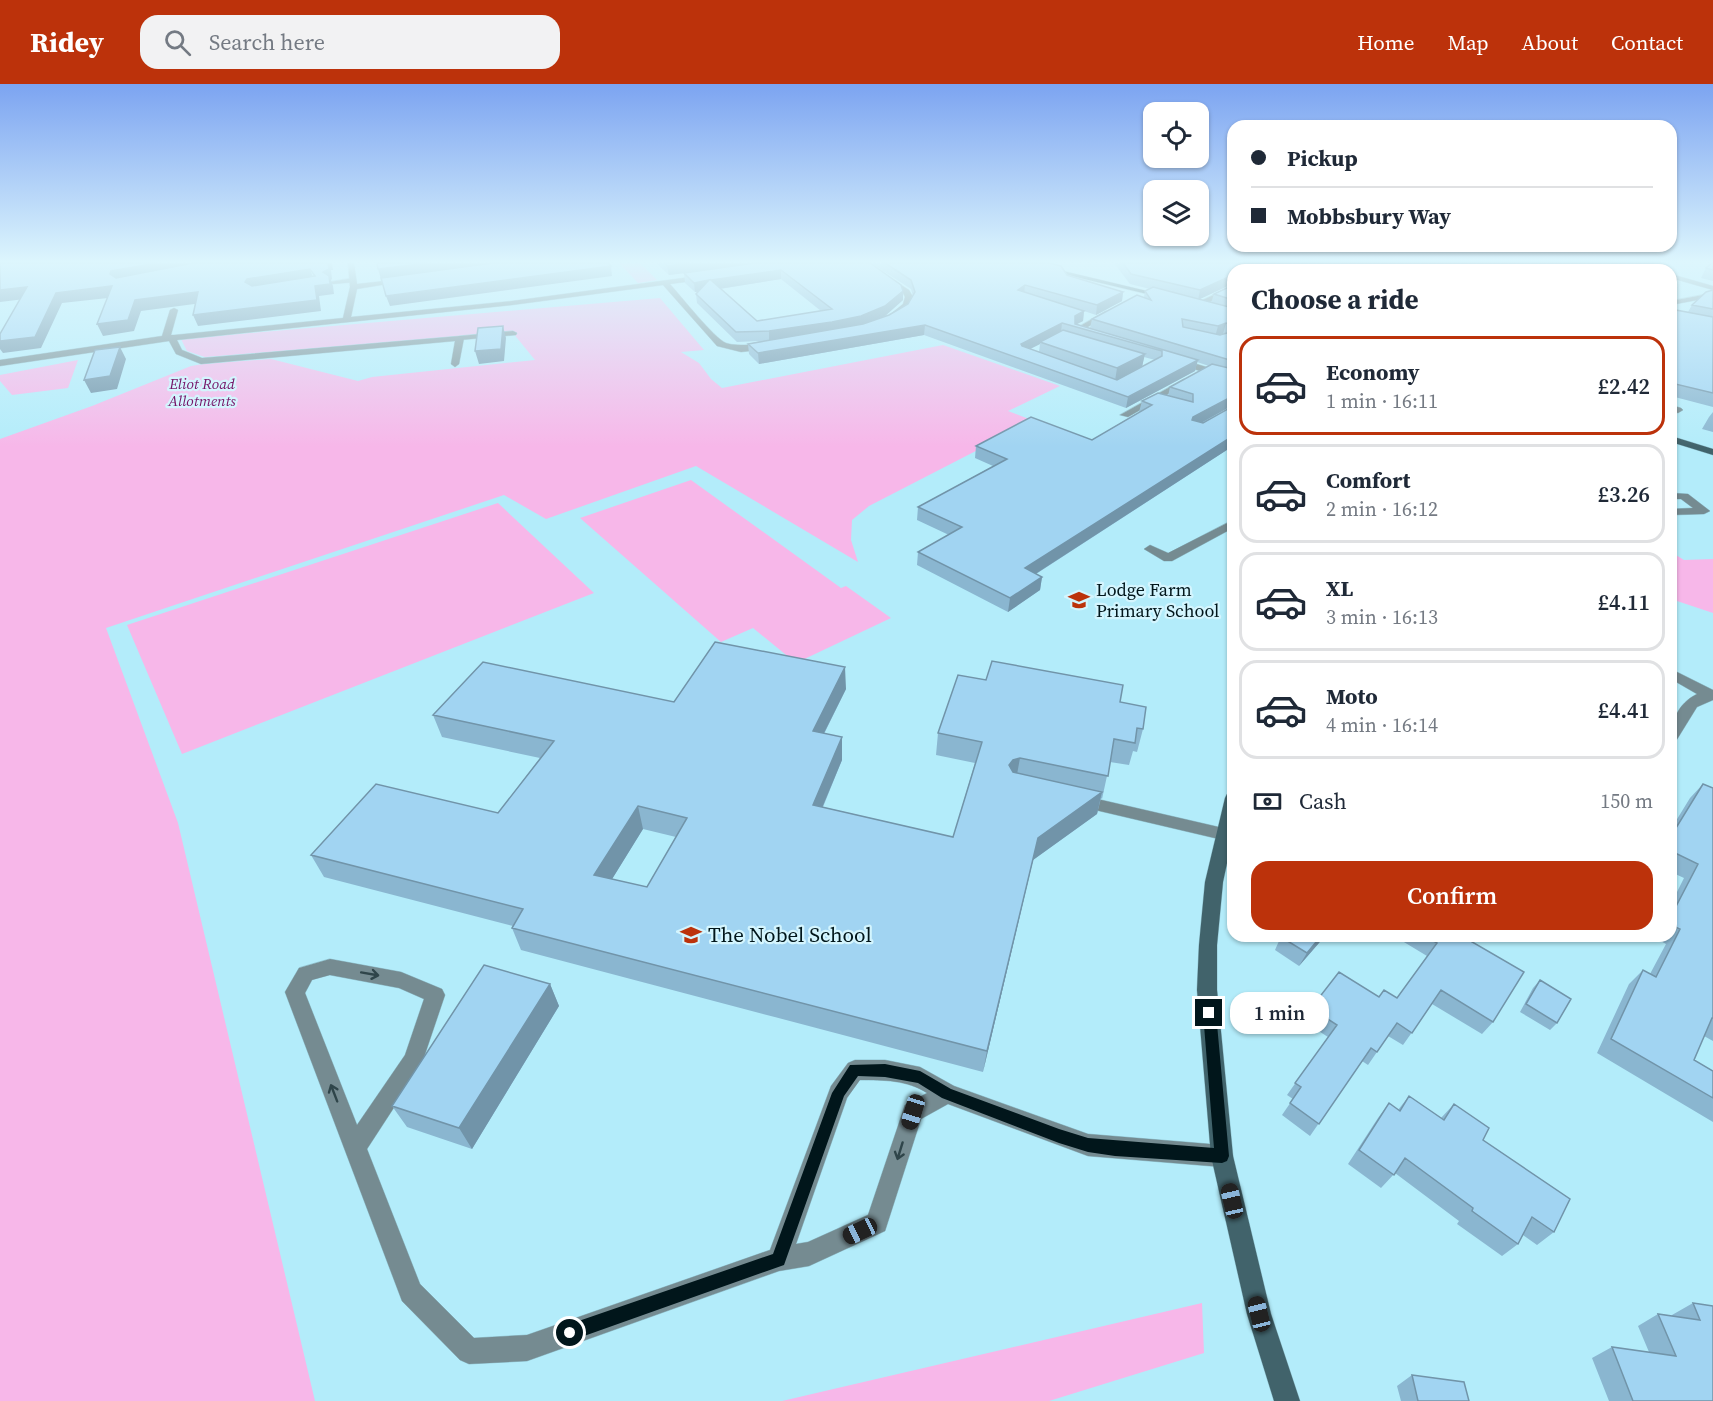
<!DOCTYPE html>
<meta charset="utf-8">
<style>
:root{--surface:#fff;--page:#f2f2f3;--text:#1f2937;--muted:#747a83;--line:#e0e1e3;--accent:#bc320b}
body{margin:0;font-family:"Source Serif 4",serif;background:var(--page);color:var(--text);height:100vh;display:flex;flex-direction:column;font-size:22px;white-space:nowrap}
*{box-sizing:border-box;margin:0}
p{font-size:20px;color:var(--muted)}
.icon{flex:none;width:33px;height:33px;fill:none;stroke:currentColor;stroke-width:2;stroke-linecap:round;stroke-linejoin:round}
.map{position:relative;flex:1;overflow:hidden}
.side{position:absolute;left:1227px;top:180px;width:450px;height:678px;display:flex;flex-direction:column;background:var(--surface);border-radius:18px;box-shadow:0 2px 4px #0004}
.side>*{flex:none}
.guide{position:absolute;left:1227px;top:36px;width:450px;height:132px;border-radius:18px;box-shadow:0 2px 4px #0004;display:grid;align-content:center;height:132px;padding:0 24px;background:var(--surface)}
.controls{position:absolute;left:1143px;top:18px;display:grid;gap:12px}
.controls a{display:grid;place-items:center;width:66px;height:66px;border-radius:12px;background:var(--surface);box-shadow:0 2px 4px #0004;font-size:30px}
.end{position:absolute;width:27px;height:27px;margin:-14px;border:8px solid #01161b;background:#fff;box-shadow:0 0 0 3px #fff}
.from{border-radius:50%}
.bubble{position:absolute;height:42px;border-radius:18px;background:var(--surface);box-shadow:0 2px 4px #0004;font-size:20px;font-weight:600;line-height:42px;text-align:center}
.car{position:absolute;width:18px;height:36px;margin:-18px -9px;border-radius:8px;box-shadow:0 0 4px 2px #0007;background:linear-gradient(#222 24%,#8ab4d8 0 40%,#222 0 76%,#8ab4d8 0 86%,#222 0)}
.guide b{display:flex;align-items:center;gap:21px;height:57px;font-size:22px}
.guide b+b{border-top:2px solid var(--line)}
.guide i{width:15px;height:15px;background:var(--text)}
ul{padding:0;list-style:none}
li{display:flex;align-items:center;gap:18px;height:99px;margin:0 12px 9px;padding:0 12px;border:3px solid var(--line);border-radius:18px}
li div{flex:1}
li b{display:block;font-size:22px}
li em{font-style:normal;font-weight:600}
li.current{border-color:var(--accent)}
li>.icon{width:54px;height:54px;stroke-width:1.5}
h2{padding:0 24px;font-size:27px;line-height:72px}
.pay{display:flex;align-items:center;gap:15px;height:66px;padding:0 24px;font-size:22px}
.pay p{margin-inline-start:auto}
.primary-button{display:flex;gap:12px;margin-top:auto;padding:12px 24px}
.primary-button a{flex:1;height:69px;border-radius:18px;background:var(--accent);color:#fff;font-size:24px;font-weight:600;line-height:69px;text-align:center}
header{display:flex;align-items:center;gap:36px;box-sizing:border-box;height:84px;padding:0 30px;background:var(--accent);color:#fff}
header strong{font-size:28px}
nav{display:flex;gap:33px;margin-inline-start:auto;font-size:21px}
.search{width:420px;height:54px;background:var(--page);display:flex;align-items:center;gap:15px;box-sizing:border-box;padding:0 21px;border-radius:18px;color:var(--muted);font-size:22px}
.map>svg:first-child{display:block}
.green{fill:#f7b7e9}
.lines{fill:none;stroke-linecap:round;stroke-linejoin:round}
.lane-casing{stroke:#93c5d2;stroke-width:1}
.street-casing{stroke:#93c5d2;stroke-width:1}
.secondary-casing{stroke:#93c5d2;stroke-width:1}
.lane{fill:#758b91;fill-rule:evenodd}
.street{fill:#758b91;fill-rule:evenodd}
.secondary{fill:#41636b;fill-rule:evenodd}
.wall{fill:#8ab6d0;fill-rule:evenodd}
.shaded-wall{fill:#7194a9}
.building{fill:#a1d4f2;stroke:#7194a9;stroke-width:1.5;fill-rule:evenodd}
.oneway{stroke:#2f454a}
.route{fill:#01161b}
.labels{text-anchor:middle;stroke-width:4.5;stroke-linejoin:round;paint-order:stroke}
.far-park-label{font-size:15px;font-style:italic;fill:#751367;stroke:#d4f5fe}
.poi-label{font-size:18px;fill:#01161b;stroke:#d4f5fe;text-anchor:start}
.near-poi-label{font-size:21px;fill:#01161b;stroke:#d4f5fe;text-anchor:start}
</style>
<header>
<strong>Ridey</strong>
<div class="search"><svg class="icon" aria-label="search" viewBox="0 0 24 24"><circle cx="10" cy="10" r="6"/><path d="M15 15l6 6"/></svg>Search here</div>
<nav><a>Home</a><a>Map</a><a>About</a><a>Contact</a></nav>
</header>
<div class="map">
<svg width="1713" height="1317" viewBox="0 0 1713 1317">
<rect width="100%" height="100%" fill="#b3ecfa"/>
<path class="green" d="M619,179H640L657,196L638,199Z
M660,214L704,266L681,268L699,279L711,295L722,304L943,261L1060,302L1008,327L1034,337L869,422L852,436L851,456L858,478L696,382L546,435L504,411L106,544L178,739L315,1317H0V355L92,322L191,282L203,280L271,275L358,297L372,293L535,276L513,249L205,273L187,267L181,255Z
M78,276L68,304L12,311L0,297V291Z
M691,396L841,504L846,502L891,534L796,579L753,544L721,558L580,434Z
M498,419L594,509L182,670L127,541Z
M1671,468L1684,476L1713,475V529L1671,515Z
M1202,1219L1204,1269L1049,1317H782Z"/>
<g class="lines">
<defs>
<path id="lane" d="M1656,181L1661,182L1658,186H1650Z
M353,194L356,198L333,200L329,198Z
M1106,227L1113,229L1084,245L1092,247V251L1073,246Z
M513,247L517,249L516,251L460,256L456,254L460,252Z
M1177,274L1226,289L1227,291L1223,294L1174,279L1173,277Z
M1184,295L1191,297L1128,333L1120,331Z
M1671,321L1681,324L1683,326L1678,329L1671,327Z
M1233,436V444L1172,477H1164L1144,465L1150,461L1168,469Z
M1080,711L1223,744L1229,746L1231,750L1229,754L1223,756L1074,721L1072,717L1074,713Z
M330,875L401,888L442,905L445,911L421,982L367,1065L420,1200L474,1254L527,1251L770,1166L831,1002L848,979L855,976H885L920,983L954,1002L1088,1050L1222,1061L1230,1064L1233,1072L1230,1080L1222,1083L1088,1072L948,1020L921,1035L885,1147L809,1182L779,1187L527,1277L469,1280L460,1276L402,1217L285,908L299,884ZM330,891L399,904L424,915L405,971L357,1041L305,909L312,896ZM860,996C884,996 907,996 927,1009L905,1021L868,1131L808,1158L796,1160L847,1014Z"/>
<path id="street" d="M348,179H354L357,200L402,195L406,197L357,205L351,233L512,217L705,191L708,195L670,200C680,211 715,255 726,259C740,264 762,257 772,263L768,265L741,268L717,262L663,201L512,221L177,256L182,266L202,274L460,252L464,254L459,280L455,283L451,280L455,257L201,280L176,270L169,257L0,282V276L162,252L170,226L174,224L178,226L171,251H174L343,234L350,203Z
M859,179H867L909,206L913,213L910,223L898,233H892V229L903,220L905,213L903,209Z
M1671,190L1713,202V206L1671,194Z
M1233,202V207L1201,222L1194,220Z
M1713,209V213L1671,221V217Z
M1671,409L1688,410L1710,427L1704,430L1671,431V425L1693,424L1681,415H1671Z
M1671,585L1713,606V616L1697,623L1676,657L1671,658C1671,638 1677,620 1697,610L1671,595Z"/>
<path id="secondary" d="M1017,179H1030L1168,212L1164,214Z
M1671,352L1713,365V371L1671,358Z
M1233,708V751L1223,798L1217,861V906L1233,1072L1271,1230L1300,1317H1274L1247,1230L1211,1072L1197,906L1199,861L1205,798L1225,714L1227,710Z"/>
</defs>
<use href="#lane" class="lane-casing"/>
<use href="#street" class="street-casing"/>
<use href="#secondary" class="secondary-casing"/>
<use href="#lane" class="lane"/>
<use href="#street" class="street"/>
<use href="#secondary" class="secondary"/>
</g>
<path class="wall" d="M656,179H870L903,207V216L885,232L889,231L908,220L913,212L911,205L871,179H1055V181L1067,191L1123,208L1122,217L1096,231L1084,227L1083,237L1077,240L1090,244L1092,235L1144,213L1145,207L1150,205L1130,200L1114,179H1660H1655L1652,181L1233,186V201L1232,200L1199,215L1211,219L1214,210L1233,201V321L1202,339H1203L1233,322V362L1036,490L1042,493L1040,506L1008,528L917,481L918,468L949,451L917,436L918,423L993,382L975,374L976,362L1092,356L1139,328L1142,317L1168,312L1170,303L1209,282L1197,278L1195,287L1126,324L924,251L759,280L749,270L748,260L760,257L737,258L697,219L696,210L698,208H695L685,199L684,189L690,188L669,191ZM781,195L821,227L757,237L720,205ZM1040,260L1039,268L1030,265ZM1144,273L1155,276L1116,296L1142,283Z
M1713,179V197L1701,194L1706,184Z
M1713,206V323L1671,312V223L1676,226L1688,228L1692,221Z
M1713,328V348L1702,345L1709,333Z
M986,596L1120,618L1143,645L1137,668L1133,667L1129,681L1110,678L1102,715L1101,714L1097,730L1033,776L983,988L521,866L512,844L513,842L324,793L311,771L498,729L540,674L442,653L433,631L674,618L846,605L824,650L842,653V676L823,723L953,753L975,679L936,671L938,649ZM643,745L676,753L647,803L612,795Z
M1703,700L1713,704V957L1704,952L1694,976L1713,987V1038L1597,969L1629,900L1643,886L1650,890L1666,860L1653,853L1654,852H1671V820L1684,794L1671,788V745L1690,714Z
M1272,852H1325L1299,882L1275,866L1279,857Z
M1394,852H1462L1493,938L1482,950L1432,920L1403,961L1388,952L1368,981L1362,977L1310,1052L1282,1031L1293,1015L1287,1011L1328,953L1303,937L1311,924L1379,913L1397,914L1427,872Z
M1540,896L1557,939L1550,946L1520,928L1533,904Z
M550,900L559,922L472,1065L407,1043L392,1022Z
M1409,1012L1441,1034L1454,1020L1554,1148L1537,1161L1523,1151L1518,1160L1502,1172L1457,1140L1459,1137L1395,1089L1381,1104L1348,1080L1378,1034L1389,1019L1398,1026Z
M1693,1219L1713,1222V1317H1609L1592,1274L1612,1263L1649,1268L1638,1242L1658,1230L1672,1232V1231Z
M1412,1291L1469,1317H1401L1397,1302Z"/>
<path class="shaded-wall" d="M157,179H213L117,198L110,190L111,187Z
M328,179H332L333,186H331L332,195L331,196L333,202L334,210L319,212L321,227L198,242L193,231L315,202Z
M428,179H512L381,195L378,185Z
M689,179H766L669,191L667,182Z
M1651,179H1655L1650,186H1644Z
M611,182L612,192L390,222L386,212Z
M310,185L314,196L252,206L245,198L247,195Z
M781,186V195L712,206L711,196Z
M1233,191L1232,200L1198,216L1200,206Z
M709,196L710,206L695,208L694,199Z
M1025,201L1024,211L1018,206Z
M112,202L117,213L62,219L41,264L3,269L0,265V257L56,209Z
M27,203L33,214L0,218V206Z
M903,207V216L885,232L861,242L769,257V247Z
M198,208L202,219L141,227L134,247L103,252L97,240L135,216Z
M1123,208L1122,217L1096,231L1097,221Z
M1084,227L1083,237L1073,242L1075,232Z
M1062,239L1061,249L1040,258V260L1020,270L1021,260Z
M1226,239L1223,250L1215,253L1218,242Z
M925,241L924,251L759,280L758,269Z
M503,242L506,254L504,277L479,280L475,267Z
M120,263L126,275L117,305L91,309L84,296Z
M1145,270L1142,283L1115,297L1117,284Z
M1198,276L1195,287L1126,324L1128,313Z
M1233,312V321L1190,345L1193,333Z
M1233,352V362L1023,498L1025,484Z
M1042,493L1040,506L1008,528L1010,514Z
M845,583L846,605L814,669L813,647Z
M842,653V676L814,743L813,721Z
M1020,674L1016,696L1009,681L1013,676Z
M1102,708L1097,730L1033,776L983,988L987,967L1038,754Z
M638,722L643,745L601,813L594,791Z
M1321,852H1325L1299,882L1307,869Z
M550,900L559,922L472,1065L459,1044Z"/>
<path class="building" d="M0,179H157L111,187L110,190L116,194L193,179H328L329,185L323,188L329,192L330,200L315,202L317,216L193,231L198,208L135,216L128,236L97,240L112,202L56,209L35,253L0,257V250L27,203L0,206ZM310,185L315,192L252,202L245,198L247,195Z
M377,179H428L378,185Z
M493,179H608L611,182L386,212L381,194Z
M665,179H689L667,182Z
M755,179H870L901,201L903,207L885,222L861,232L832,238L769,247L736,248L696,210L709,196L694,199L684,189ZM781,186L832,225L757,237L711,196Z
M885,179H1049L1061,182L1067,191L1123,208L1097,221L1025,201L1018,206L1084,227L1075,232V240L1198,276L1128,313L925,241L758,269L748,260L863,240L889,231L908,220L915,208L911,196ZM1062,239L1162,267V272L1117,296L1022,262L1021,260Z
M1123,179H1653L1644,186H1233V191L1200,206L1131,190Z
M1712,179H1713V186L1706,184Z
M1233,201V216L1214,210Z
M1153,203L1233,224V241L1226,239L1218,242L1182,235L1183,243L1220,251L1227,249H1233V277L1092,235L1137,211L1151,216L1145,207Z
M1713,206V225L1692,221L1706,208Z
M1671,223L1676,226L1713,233V309L1671,299Z
M503,242L501,265L475,267L478,244Z
M1063,246L1145,270L1117,284L1040,258Z
M120,263L110,292L84,296L95,266Z
M1212,280L1233,285V312L1193,333L1192,336L1203,339L1233,322V352L1025,484L1042,493L1010,514L918,468L962,443L918,423L1007,375L976,362L1031,333L1092,356L1152,321L1142,317L1158,309L1193,318V310L1170,303Z
M715,558L845,583L813,647L842,653L813,721L953,753L982,658L938,649L958,591L986,596L992,577L1123,601L1120,618L1146,623L1143,645L1137,644L1135,659L1114,655L1108,692L1020,674L1013,676L1009,681L1013,688L1102,708L1038,754L987,967L512,844L523,825L311,771L376,700L498,729L554,657L433,631L483,578L674,618ZM638,722L687,734L647,803L594,791Z
M1703,700L1713,704V934H1712L1694,976L1713,987V1014L1611,955L1643,886L1656,893L1680,845L1671,841V832L1698,780L1671,767V752Z
M1282,852H1321L1307,869L1281,853Z
M1425,852H1462L1524,888L1493,938L1441,906L1412,949L1397,939L1377,968L1371,964L1319,1040L1290,1019L1301,1003L1295,999L1337,941L1311,924L1339,888L1379,913L1384,906L1397,914L1437,859Z
M484,881L550,900L459,1044L392,1022Z
M1540,896L1571,915L1557,939L1526,920Z
M1409,1012L1444,1036L1454,1020L1489,1044L1483,1056L1570,1115L1554,1148L1532,1133L1518,1160L1472,1127L1473,1124L1405,1074L1394,1091L1359,1066L1389,1019L1400,1027Z
M1693,1219L1713,1222V1317H1633L1612,1263L1676,1272L1658,1230L1700,1236Z
M1412,1291L1464,1298L1469,1317H1418Z"/>
<defs><path id="oneway-shaft" d="M-6 0H5M1.5-3L5.5 0L1.5 3" fill="none" stroke-width="1.6" stroke-linecap="round" stroke-linejoin="round" transform="scale(1.5)"/></defs>
<g class="oneway">
<use href="#oneway-shaft" transform="translate(370 890) rotate(10)"/>
<use href="#oneway-shaft" transform="translate(334 1009) rotate(-111)"/>
<use href="#oneway-shaft" transform="translate(900 1067) rotate(107)"/>
</g>
<linearGradient id="sky" x2="0" y2="1"><stop stop-color="#7ca4f1"/><stop offset="0.49" stop-color="#ddf6fd"/><stop offset="1" stop-color="#ddf6fd" stop-opacity="0"/></linearGradient>
<rect width="1713" height="363" fill="url(#sky)"/>
<path class="route" d="M1209,924L1216,929L1229,1072L1227,1077L1222,1079L1115,1072L1088,1068L1059,1059L942,1014L918,999L885,993L858,992L844,1012L784,1181L570,1257L565,1254L562,1249L565,1243L570,1240L773,1170L832,1009L850,981L885,980L920,987L951,1005L1059,1045L1088,1054L1214,1064L1203,929Z"/>
<defs>
<symbol id="school-bare" viewBox="-9 -9 18 18"><path d="M0-5L7-2L0 1L-7-2ZM-4 1L0 2.5L4 1V4Q0 6-4 4Z" fill="#bc320b" stroke="#d4f5fe" stroke-width="2.5" paint-order="stroke"/></symbol>
</defs>
<g fill-rule="evenodd">
<use href="#school-bare" x="1064" y="501" width="30" height="30"/>
<use href="#school-bare" x="676" y="836" width="30" height="30"/>
</g>
<g class="labels">
<g class="far-park-label">
<text x="202" y="305">Eliot Road<tspan x="202" dy="17">Allotments</tspan></text>
</g>
<g class="poi-label">
<text x="1096" y="512">Lodge Farm<tspan x="1096" dy="21">Primary School</tspan></text>
</g>
<g class="near-poi-label">
<text x="708" y="858">The Nobel School</text>
</g>
</g>
</svg>
<div class="controls">
<a><svg class="icon" aria-label="locate" viewBox="0 0 24 24"><circle cx="12" cy="12" r="6"/><path d="M12 2v4M12 18v4M2 12h4M18 12h4"/></svg></a>
<a><svg class="icon" aria-label="layers" viewBox="0 0 24 24"><path d="M12 4l9 5-9 5-9-5zM3 14l9 5 9-5"/></svg></a>
</div>
<i class="end from" style="left:570px;top:1249px"></i>
<i class="end" style="left:1209px;top:929px"></i>
<div class="bubble" style="left:1230px;top:908px;width:99px">1 min</div>
<i class="car" style="left:913px;top:1028px;rotate:197deg"></i>
<i class="car" style="left:1232px;top:1117px;rotate:347deg"></i>
<i class="car" style="left:860px;top:1147px;rotate:245deg"></i>
<i class="car" style="left:1259px;top:1230px;rotate:346deg"></i>
<div class="guide">
<b><i class="from"></i>Pickup</b>
<b><i></i>Mobbsbury Way</b>
</div>
<section class="side">
<h2>Choose a ride</h2>
<ul>
<li class="current"><svg class="icon" aria-label="car" viewBox="0 0 24 24"><path d="M5 17H2v-5l4-1 3-4h7l3 4 3 1v5h-3M9 17h6M6 11h13"/><circle cx="7" cy="17" r="2"/><circle cx="17" cy="17" r="2"/></svg><div><b>Economy</b><p>1 min · 16:11</p></div><em>£2.42</em></li>
<li><svg class="icon" aria-label="car" viewBox="0 0 24 24"><path d="M5 17H2v-5l4-1 3-4h7l3 4 3 1v5h-3M9 17h6M6 11h13"/><circle cx="7" cy="17" r="2"/><circle cx="17" cy="17" r="2"/></svg><div><b>Comfort</b><p>2 min · 16:12</p></div><em>£3.26</em></li>
<li><svg class="icon" aria-label="car" viewBox="0 0 24 24"><path d="M5 17H2v-5l4-1 3-4h7l3 4 3 1v5h-3M9 17h6M6 11h13"/><circle cx="7" cy="17" r="2"/><circle cx="17" cy="17" r="2"/></svg><div><b>XL</b><p>3 min · 16:13</p></div><em>£4.11</em></li>
<li><svg class="icon" aria-label="car" viewBox="0 0 24 24"><path d="M5 17H2v-5l4-1 3-4h7l3 4 3 1v5h-3M9 17h6M6 11h13"/><circle cx="7" cy="17" r="2"/><circle cx="17" cy="17" r="2"/></svg><div><b>Moto</b><p>4 min · 16:14</p></div><em>£4.41</em></li>
</ul>
<div class="pay"><svg class="icon" aria-label="cash" viewBox="0 0 24 24"><path d="M3 7h18v10H3z"/><circle cx="12" cy="12" r="2"/></svg>Cash<p>150 m</p></div>
<div class="primary-button"><a>Confirm</a></div>
</section>
</div>
